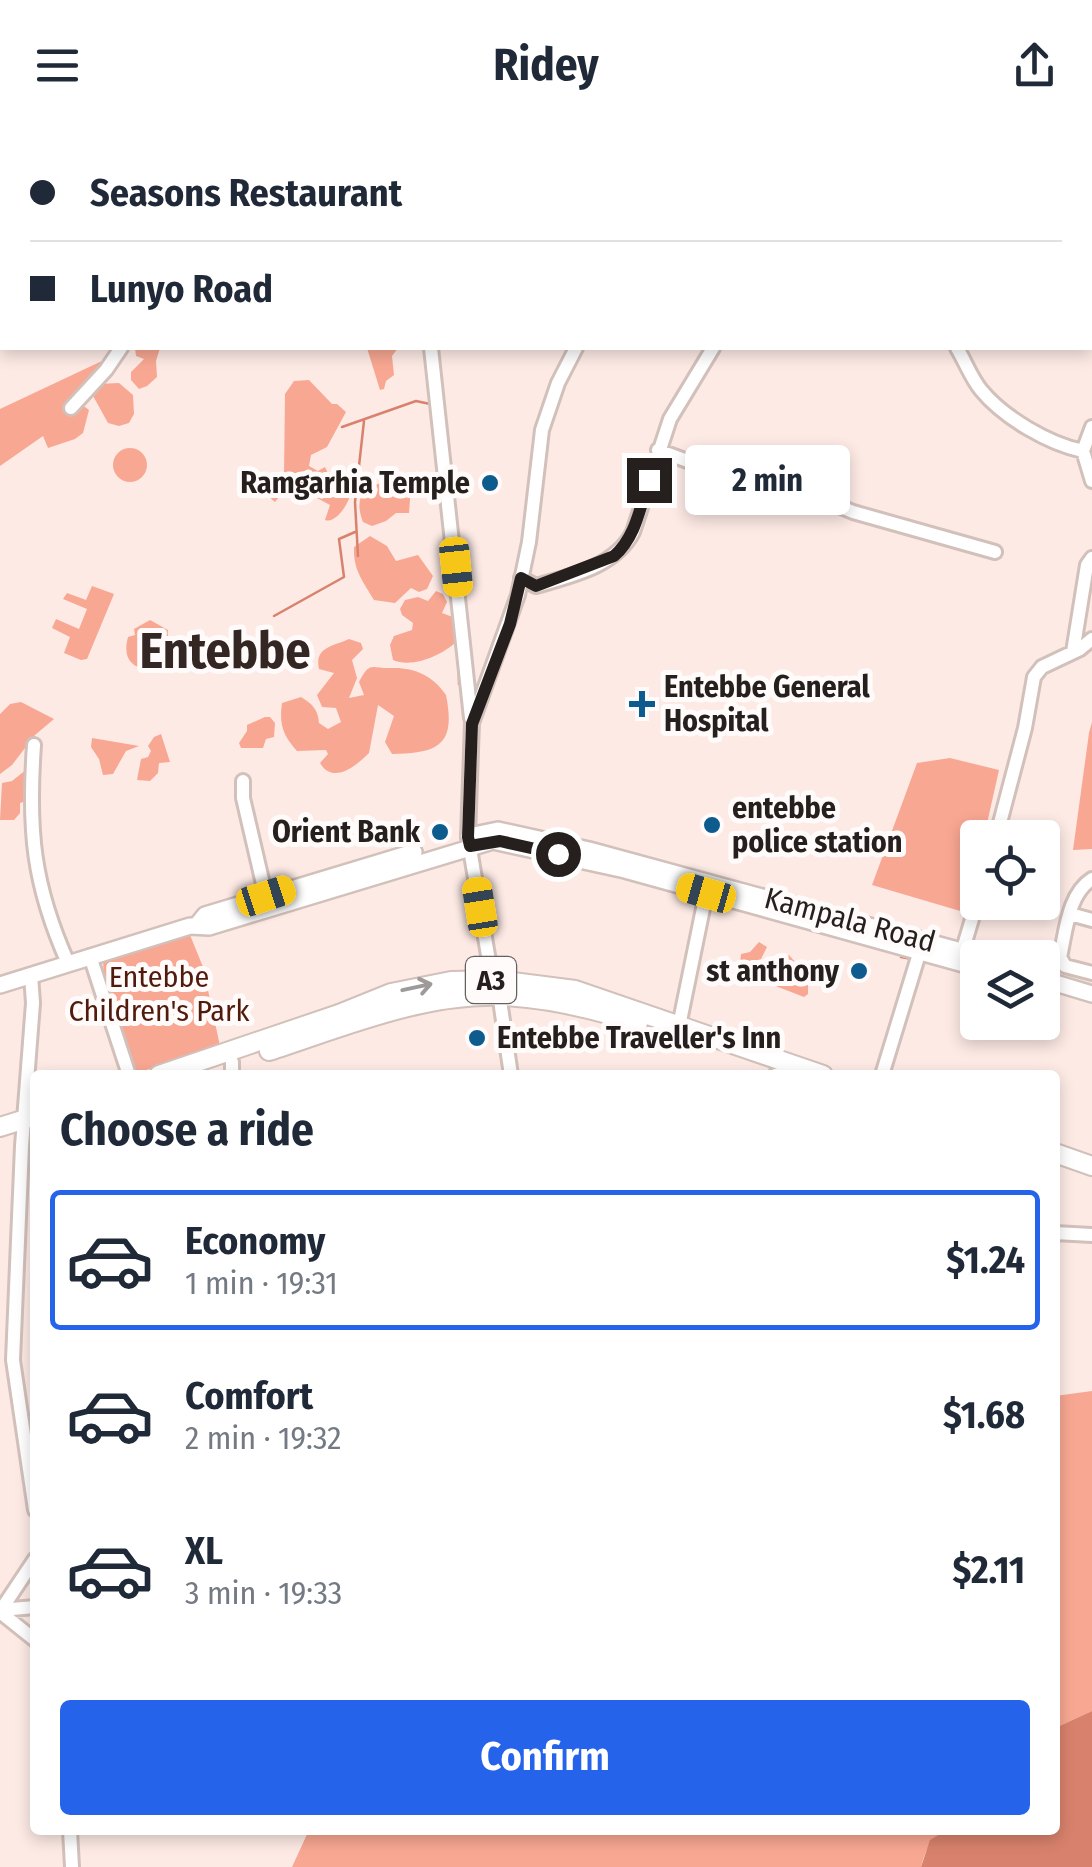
<!DOCTYPE html>
<meta charset="utf-8">
<style>
:root{--surface:#fff;--page:#f6f6f7;--text:#1f2937;--muted:#747a83;--line:#e0e1e3;--accent:#2563eb}
body{margin:0;font-family:"Fira Sans Condensed",sans-serif;background:var(--page);color:var(--text);height:100vh;display:flex;flex-direction:column;font-size:38px;white-space:nowrap}
*{box-sizing:border-box;margin:0}
p{font-size:32px;color:var(--muted)}
.icon{flex:none;width:55px;height:55px;fill:none;stroke:currentColor;stroke-width:2;stroke-linecap:round;stroke-linejoin:round}
.map{position:relative;flex:1;overflow:hidden}
.side{position:absolute;left:30px;top:940px;width:1030px;height:765px;display:flex;flex-direction:column;background:var(--surface);border-radius:10px;box-shadow:0 5px 15px #0003}
.side>*{flex:none}
.hud{position:absolute;left:0px;top:0px;width:1092px;height:220px;box-shadow:0 5px 15px #0003;display:grid;align-content:center;height:220px;padding:0 30px;background:var(--surface)}
.buttons{position:absolute;left:960px;top:690px;display:grid;gap:20px}
.buttons a{display:grid;place-items:center;width:100px;height:100px;border-radius:10px;background:var(--surface);box-shadow:0 5px 15px #0003;font-size:50px}
.end{position:absolute;width:45px;height:45px;margin:-22px;border:12px solid #251f1d;background:#fff;box-shadow:0 0 0 5px #fff}
.from{border-radius:50%}
.bubble{position:absolute;height:70px;border-radius:10px;background:var(--surface);box-shadow:0 5px 15px #0003;font-size:32px;font-weight:700;line-height:70px;text-align:center}
.car{position:absolute;width:30px;height:60px;margin:-30px -15px;border-radius:12px;box-shadow:0 0 8px 2px #0007;background:linear-gradient(#f5c518 24%,#345 0 40%,#f5c518 0 76%,#345 0 86%,#f5c518 0)}
.hud b{display:flex;align-items:center;gap:35px;height:95px;font-size:38px}
.hud b+b{border-top:2px solid var(--line)}
.hud i{width:25px;height:25px;background:var(--text)}
ul{padding:0;list-style:none}
li{display:flex;align-items:center;gap:30px;height:140px;margin:0 20px 15px;padding:0 10px;border:5px solid transparent;border-radius:10px}
li div{flex:1}
li b{display:block;font-size:38px}
li em{font-style:normal;font-weight:700}
li.selected{border-color:var(--accent)}
li>.icon{width:90px;height:90px;stroke-width:1.5}
h2{padding:0 30px;font-size:45px;line-height:120px}
.action{display:flex;gap:20px;margin-top:auto;padding:20px 30px}
.action a{flex:1;height:115px;border-radius:10px;background:var(--accent);color:#fff;font-size:40px;font-weight:700;line-height:115px;text-align:center}
header{display:flex;justify-content:space-between;align-items:center;height:130px;padding:0 30px;background:var(--surface);font-size:45px;font-weight:700}
.map>svg:first-child{display:block}
.green{fill:#f8a792}
.water{fill:#d8826d}
.lines{fill:none;stroke-linecap:round;stroke-linejoin:round}
.stream{stroke:#d8826d;stroke-width:2.5}
.minor-casing{stroke:#d2c0bb;stroke-width:18}
.major-casing{stroke:#d2c0bb;stroke-width:20}
.highway-casing{stroke:#d2c0bb;stroke-width:22}
.minor{stroke:#fff;stroke-width:12}
.major{stroke:#fff;stroke-width:15}
.highway{stroke:#fff;stroke-width:18}
.oneway{stroke:#9d9a99}
.route{stroke:#251f1d;stroke-width:12}
.poi-dot{fill:#0e5b8e;stroke:#fffbfa;stroke-width:4}
.labels{text-anchor:middle;stroke-width:10;stroke-linejoin:round;paint-order:stroke}
.shield{fill:#fffbfa;stroke:#66615f;stroke-width:2.5}
.shield-label{font-size:28px;font-weight:bold;fill:#251f1d}
.poi-label{font-size:30px;font-weight:bold;fill:#251f1d;stroke:#fffbfa;text-anchor:end}
.street-label{font-size:30px;fill:#251f1d;stroke:#fffbfa}
.park-label{font-size:30px;fill:#501a0d;stroke:#fffbfa}
.town-label{font-size:50px;font-weight:bold;fill:#342623;stroke:#fffbfa}
</style>
<header><svg class="icon" aria-label="menu" viewBox="0 0 24 24"><path d="M4 6h16M4 12h16M4 18h16"/></svg>Ridey<svg class="icon" aria-label="share" viewBox="0 0 24 24"><path d="M12 15V3M7 8l5-5 5 5M5 13v7h14v-7"/></svg></header>
<div class="map">
<svg width="1092" height="1737" viewBox="0 0 1092 1737">
<rect width="100%" height="100%" fill="#fdeae5"/>
<path class="green" d="M135,218H160L156,231L157,247L147,256L139,259L131,250V242L144,229L136,226Z
M367,218H398L392,226L394,245L386,251L384,259L380,260Z
M104,230L109,232L81,274L89,280L83,303L75,309L48,318L43,306L0,336V279Z
M309,250L332,274H337L346,282L327,317L311,325L309,336L318,341L325,337L329,346H345L348,351L342,361L350,365C348,375 335,394 325,390L330,375L315,367L302,369L284,361L275,372L270,368L268,359L284,344L285,264L294,251Z
M119,253L133,265L134,284L129,293L119,296L108,293L92,264L97,254Z
M113 335a17 17 0 1 1 34 0a17 17 0 1 1-34 0Z
M382,353L392,355L399,364L405,355L411,357L409,383H396L386,391L372,396L363,392C355,372 360,357 382,353Z
M370,406L387,416L396,431L418,425L433,446L427,459L419,462L411,458L395,473L374,470C363,451 353,440 354,417Z
M92,456L114,464L87,529L81,530L64,523L70,507L52,498L56,489L79,499L87,479L63,469L67,463L86,470Z
M436,461L443,464L447,472L442,483L458,489L460,508C446,524 413,539 393,530L390,515L394,506L412,500L413,493L402,485L400,479L405,470L418,467L428,471Z
M150,490L168,500C166,515 177,521 177,535L169,540L162,539L158,533L149,540C129,537 123,526 128,507L135,505L134,499Z
M349,509L361,513L363,519L352,530L357,548L349,568L364,565L359,552C370,530 372,539 391,538C413,537 433,545 446,565C456,615 439,623 392,624L385,612L394,586L378,575L369,623C356,636 333,655 320,633L328,624L326,620L297,621C283,605 279,595 282,573L301,567C312,574 318,579 319,593L328,599L341,592L336,578L322,577L317,565L334,543L319,539C314,517 334,516 349,509Z
M21,572L54,589L35,605L12,635L0,644V584L10,574Z
M265,587H270L275,593L274,607L266,609L263,618H241L239,613L247,601V595Z
M1092,592V719L1073,720L1089,603Z
M161,604L170,632L159,633L158,643L150,651L137,650L141,629L148,627L151,621L148,616L154,607Z
M92,608L139,616L126,621L113,644L103,645L99,629L91,617Z
M950,628L999,640L984,707L978,708L977,737L967,783L872,755L917,633Z
M27,639L26,671L20,673V683L14,690H0L2,653L12,651Z
M190,805L203,837L220,916L137,943L104,851L103,829L113,823Z
M759,812L767,817L760,831L764,847L745,853L739,844L741,824L750,822Z
M789,825L795,832V844L808,853V864L804,867L773,855C767,840 777,833 789,825Z
M1092,1261V1581L1055,1598V1266Z
M309,1700H947C930,1709 926,1719 921,1737H292Z"/>
<path class="water" d="M1092,1581V1737H921L930,1710L947,1700H1055V1598Z"/>
<g class="lines">
<path class="stream" d="M312,0L322,2
M73,2L74,0
M259,2L260,0
M342,297L416,271L430,274
M358,426L355,372L364,291
M274,486L344,447L339,409L355,402
M459,532V554
M901,827L912,829"/>
<defs>
<path id="minor" d="M352,0H378
M918,0L920,2
M65,2L66,0
M249,2L250,0
M579,2L582,0
M777,2L779,0
M885,2L886,0
M970,2L971,0
M1090,103L1092,101
M0,113L2,110
M431,218L471,588
M957,218C965,231 971,248 981,260C1004,288 1049,314 1083,321L1092,351
M71,278L106,240L121,218
M658,320L690,332L742,342L796,358L853,382L995,422
M1083,321L1092,297
M521,448L536,456C570,446 615,437 633,402L670,289L713,218
M1073,522L1087,435L1092,428
M34,615C28,700 33,755 68,833
M243,651V668L266,767
M996,708L1025,598L1034,547L1042,537L1080,519L1092,509
M1092,749C1068,764 1066,801 1060,827L1065,836L1092,843
M1070,784L1092,790
M90,826L129,945
M960,829L978,769
M31,845L33,873L22,1016L13,1230L35,1380
M679,896L708,754
M232,945V932
M511,945L497,850L491,843L468,707L472,593L518,465L529,412L542,300L558,253L576,218
M775,945L783,943
M882,945L922,814
M1055,1103L1092,1105
M0,1480L35,1477
M1,1480L35,1429
M0,1482L35,1510
M70,1700L72,1737"/>
<path id="major" d="M469,706L498,700L589,720L987,828
M197,795L205,785L414,722
M1042,849L1092,864
M0,855L190,796L209,797L493,711L625,740L978,838"/>
<path id="highway" d="M269,921C343,897 423,863 502,866C548,868 594,879 638,893
M159,945L339,884L391,863L451,851L497,850L575,860L823,945
M0,997L35,986
M1055,1023L1092,1036"/>
</defs>
<use href="#minor" class="minor-casing"/>
<use href="#major" class="major-casing"/>
<use href="#highway" class="highway-casing"/>
<use href="#minor" class="minor"/>
<use href="#major" class="major"/>
<use href="#highway" class="highway"/>
</g>
<defs><path id="oneway-shaft" d="M-6 0H5M1.5-3L5.5 0L1.5 3" fill="none" stroke-width="1.6" stroke-linecap="round" stroke-linejoin="round" transform="scale(2.5)"/></defs>
<use class="oneway" href="#oneway-shaft" transform="translate(417 857) rotate(-12)"/>
<g class="lines">
<path class="route" d="M558,724L500,711L470,716L468,707L472,594L510,494L521,448L536,456L614,426C636,407 640,377 649,350"/>
</g>
<g class="poi-dot">
<circle cx="490" cy="353" r="10"/>
<path d="M637 559h10v10h10v10h-10v10h-10v-10h-10v-10h10z"/>
<circle cx="712" cy="695" r="10"/>
<circle cx="440" cy="702" r="10"/>
<circle cx="859" cy="841" r="10"/>
<circle cx="477" cy="908" r="10"/>
</g>
<g class="labels">
<rect class="shield" x="466" y="827" width="50" height="46" rx="8"/>
<g class="shield-label">
<text x="491" y="860">A3</text>
</g>
<g class="poi-label">
<text x="470" y="363">Ramgarhia Temple</text>
<text x="664" y="567" text-anchor="start">Entebbe General<tspan x="664" dy="34">Hospital</tspan></text>
<text x="732" y="688" text-anchor="start">entebbe<tspan x="732" dy="34">police station</tspan></text>
<text x="420" y="712">Orient Bank</text>
<text x="839" y="851">st anthony</text>
<text x="497" y="918" text-anchor="start">Entebbe Traveller's Inn</text>
</g>
<g class="street-label">
<text transform="translate(850 790) rotate(15)" y="10">Kampala Road</text>
</g>
<g class="park-label">
<text x="159" y="857">Entebbe<tspan x="159" dy="34">Children's Park</tspan></text>
</g>
<g class="town-label">
<text x="225" y="538">Entebbe</text>
</g>
</g>
</svg>
<div class="buttons">
<a><svg class="icon" aria-label="locate" viewBox="0 0 24 24"><circle cx="12" cy="12" r="6"/><path d="M12 2v4M12 18v4M2 12h4M18 12h4"/></svg></a>
<a><svg class="icon" aria-label="layers" viewBox="0 0 24 24"><path d="M12 4l9 5-9 5-9-5zM3 14l9 5 9-5"/></svg></a>
</div>
<i class="end from" style="left:558px;top:724px"></i>
<i class="end" style="left:649px;top:350px"></i>
<div class="bubble" style="left:685px;top:315px;width:165px">2 min</div>
<i class="car" style="left:456px;top:437px;rotate:174deg"></i>
<i class="car" style="left:706px;top:763px;rotate:286deg"></i>
<i class="car" style="left:266px;top:766px;rotate:72deg"></i>
<i class="car" style="left:480px;top:777px;rotate:351deg"></i>
<div class="hud">
<b><i class="from"></i>Seasons Restaurant</b>
<b><i></i>Lunyo Road</b>
</div>
<section class="side">
<h2>Choose a ride</h2>
<ul>
<li class="selected"><svg class="icon" aria-label="car" viewBox="0 0 24 24"><path d="M5 17H2v-5l4-1 3-4h7l3 4 3 1v5h-3M9 17h6M6 11h13"/><circle cx="7" cy="17" r="2"/><circle cx="17" cy="17" r="2"/></svg><div><b>Economy</b><p>1 min · 19:31</p></div><em>$1.24</em></li>
<li><svg class="icon" aria-label="car" viewBox="0 0 24 24"><path d="M5 17H2v-5l4-1 3-4h7l3 4 3 1v5h-3M9 17h6M6 11h13"/><circle cx="7" cy="17" r="2"/><circle cx="17" cy="17" r="2"/></svg><div><b>Comfort</b><p>2 min · 19:32</p></div><em>$1.68</em></li>
<li><svg class="icon" aria-label="car" viewBox="0 0 24 24"><path d="M5 17H2v-5l4-1 3-4h7l3 4 3 1v5h-3M9 17h6M6 11h13"/><circle cx="7" cy="17" r="2"/><circle cx="17" cy="17" r="2"/></svg><div><b>XL</b><p>3 min · 19:33</p></div><em>$2.11</em></li>
</ul>
<div class="action"><a>Confirm</a></div>
</section>
</div>
